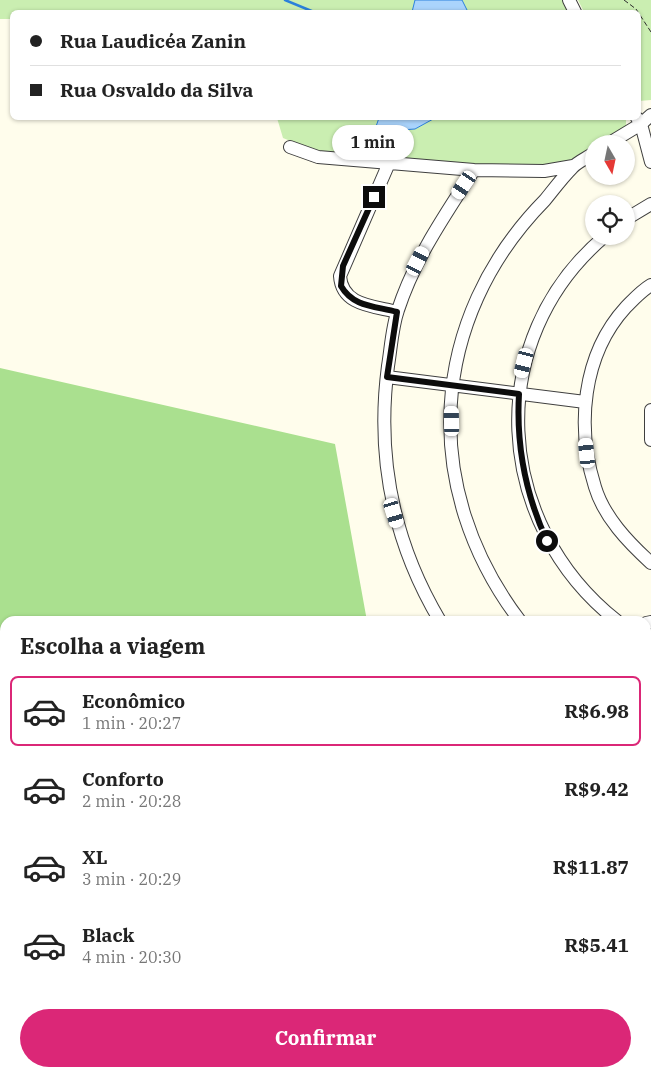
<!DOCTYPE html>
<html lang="pt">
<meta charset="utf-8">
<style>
:root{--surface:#fff;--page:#f2f2f2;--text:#222;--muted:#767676;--line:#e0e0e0;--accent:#db2777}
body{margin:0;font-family:"IBM Plex Serif",serif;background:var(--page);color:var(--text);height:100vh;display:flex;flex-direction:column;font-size:19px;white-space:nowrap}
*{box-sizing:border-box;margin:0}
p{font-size:16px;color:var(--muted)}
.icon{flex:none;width:28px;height:28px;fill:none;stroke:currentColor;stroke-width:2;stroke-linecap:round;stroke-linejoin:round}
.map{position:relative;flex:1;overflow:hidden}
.drawer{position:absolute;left:0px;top:616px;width:651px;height:461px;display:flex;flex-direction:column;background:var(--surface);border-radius:15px 15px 0 0;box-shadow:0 1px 4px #0004}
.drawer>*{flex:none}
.guide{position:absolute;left:10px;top:10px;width:631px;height:110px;border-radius:8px;box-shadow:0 1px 4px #0004;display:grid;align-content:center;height:110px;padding:0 20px;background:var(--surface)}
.needle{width:32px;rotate:171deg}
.tools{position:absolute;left:585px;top:135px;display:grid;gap:10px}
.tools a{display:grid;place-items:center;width:50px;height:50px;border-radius:50%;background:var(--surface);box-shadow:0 1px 4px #0004;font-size:25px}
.end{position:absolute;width:22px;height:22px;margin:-11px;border:6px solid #0c0c0c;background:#fff;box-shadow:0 0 0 2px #fff}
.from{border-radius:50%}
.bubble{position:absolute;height:35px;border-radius:18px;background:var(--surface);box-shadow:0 1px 4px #0004;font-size:16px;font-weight:700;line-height:35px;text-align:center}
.car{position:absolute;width:15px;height:30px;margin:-15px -8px;border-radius:6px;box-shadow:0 0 4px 1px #0007;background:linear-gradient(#fff 24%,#345 0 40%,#fff 0 76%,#345 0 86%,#fff 0)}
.guide b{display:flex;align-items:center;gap:18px;height:48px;font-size:19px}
.guide b+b{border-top:1px solid var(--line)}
.guide i{width:12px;height:12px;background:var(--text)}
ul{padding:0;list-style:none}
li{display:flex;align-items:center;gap:15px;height:70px;margin:0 10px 8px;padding:0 10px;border:2px solid transparent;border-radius:8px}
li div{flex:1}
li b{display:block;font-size:19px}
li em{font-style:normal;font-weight:700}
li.current{border-color:var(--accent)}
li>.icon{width:45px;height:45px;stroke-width:1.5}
h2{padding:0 20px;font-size:22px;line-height:60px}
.cta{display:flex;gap:10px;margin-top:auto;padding:10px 20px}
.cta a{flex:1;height:58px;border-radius:30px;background:var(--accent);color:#fff;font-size:20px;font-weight:700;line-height:58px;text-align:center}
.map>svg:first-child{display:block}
.green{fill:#caeeb1}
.forest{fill:#aae08f}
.water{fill:#aad4fc;stroke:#2a80db}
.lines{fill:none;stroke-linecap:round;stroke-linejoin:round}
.stream{stroke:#2a80db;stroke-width:2.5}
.minor-casing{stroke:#3f3f3f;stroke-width:14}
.path{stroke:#2e2e2e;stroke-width:1;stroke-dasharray:5 2.5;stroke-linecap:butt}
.minor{stroke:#fff;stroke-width:12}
.route{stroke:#0c0c0c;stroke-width:6}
</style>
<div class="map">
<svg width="651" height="1077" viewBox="0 0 651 1077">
<rect width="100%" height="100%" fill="#fffdec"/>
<path class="green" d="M0,0H415L412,12H12V19H0Z
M462,0H565L571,12H468Z
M578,0H651V100L639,101V12H584Z
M277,118H379L375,131L415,129L435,118H626V126L600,144H594V148L564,163L502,167L318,152L283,138Z"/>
<path class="forest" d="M0,368L335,444L367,621H5V809L0,811Z"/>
<path class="water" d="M415,0H462L468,12H412Z
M379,118H435L415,129L374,132Z"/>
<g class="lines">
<path class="stream" d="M285,0L314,12"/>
<defs>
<path id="minor" d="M569,0L575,12
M637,118L641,124L651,162
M608,144L641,124L651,115
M290,147L318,157L474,170L544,171L573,166
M389,163L340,276C342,306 374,306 397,312
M626,219L651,204
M605,236C482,340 493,523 617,621
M651,285C641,291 634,299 626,307C582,355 576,427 595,487C604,517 628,542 651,563
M387,377L585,402
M651,410V440
M440,621C393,542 376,457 388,366C391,348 392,327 398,310C415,258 445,215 474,170
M520,621C419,488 428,319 545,200C554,189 562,178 572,168C577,162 587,158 594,153
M646,623L651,622
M646,665L651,664
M646,880L649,892
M0,982L5,977
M646,1022L651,1019
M329,1072L343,1077
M390,1072L406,1077
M497,1072L503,1077
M22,1077L27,1072
M134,1077L137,1072
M228,1077L230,1072
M314,1077L315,1072
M363,1077L364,1072
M523,1077L528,1072
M570,1077V1072
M580,1077L585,1072"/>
</defs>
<use href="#minor" class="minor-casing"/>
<path class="path" d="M624,0L636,9L651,32"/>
<use href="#minor" class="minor"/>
</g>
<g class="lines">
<path class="route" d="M374,197L343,266L341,286C353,307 375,306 397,312L387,377L519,394C516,446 525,493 547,541"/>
</g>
</svg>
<div class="tools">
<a><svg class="needle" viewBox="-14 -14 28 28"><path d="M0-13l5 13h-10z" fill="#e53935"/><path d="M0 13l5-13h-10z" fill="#767676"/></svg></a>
<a><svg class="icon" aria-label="locate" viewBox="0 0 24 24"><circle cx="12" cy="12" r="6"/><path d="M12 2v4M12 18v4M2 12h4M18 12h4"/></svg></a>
</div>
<i class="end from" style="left:547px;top:541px"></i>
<i class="end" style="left:374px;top:197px"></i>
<div class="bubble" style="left:332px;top:125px;width:82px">1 min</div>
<i class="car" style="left:464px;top:185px;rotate:214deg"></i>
<i class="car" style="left:418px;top:261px;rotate:27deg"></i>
<i class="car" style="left:524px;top:363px;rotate:194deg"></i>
<i class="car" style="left:452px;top:421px;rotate:359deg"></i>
<i class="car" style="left:587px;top:453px;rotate:354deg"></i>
<i class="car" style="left:394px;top:513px;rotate:163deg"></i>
<div class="guide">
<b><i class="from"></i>Rua Laudicéa Zanin</b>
<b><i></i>Rua Osvaldo da Silva</b>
</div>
<section class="drawer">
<h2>Escolha a viagem</h2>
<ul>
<li class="current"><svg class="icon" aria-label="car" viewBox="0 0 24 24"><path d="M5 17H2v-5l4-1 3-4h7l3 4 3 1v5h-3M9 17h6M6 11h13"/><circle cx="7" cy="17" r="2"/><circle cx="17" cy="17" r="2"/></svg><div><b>Econômico</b><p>1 min · 20:27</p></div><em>R$6.98</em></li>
<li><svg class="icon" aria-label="car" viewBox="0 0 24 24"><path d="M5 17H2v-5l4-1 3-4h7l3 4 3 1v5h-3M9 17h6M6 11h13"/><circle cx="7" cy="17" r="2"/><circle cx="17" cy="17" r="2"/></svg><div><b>Conforto</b><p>2 min · 20:28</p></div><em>R$9.42</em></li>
<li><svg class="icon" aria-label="car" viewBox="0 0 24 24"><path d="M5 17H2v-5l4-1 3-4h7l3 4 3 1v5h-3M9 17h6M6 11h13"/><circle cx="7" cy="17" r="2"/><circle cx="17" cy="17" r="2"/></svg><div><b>XL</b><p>3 min · 20:29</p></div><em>R$11.87</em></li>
<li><svg class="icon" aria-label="car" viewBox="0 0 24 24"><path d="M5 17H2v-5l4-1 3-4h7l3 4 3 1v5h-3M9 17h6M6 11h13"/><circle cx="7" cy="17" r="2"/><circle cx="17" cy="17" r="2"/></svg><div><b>Black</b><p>4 min · 20:30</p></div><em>R$5.41</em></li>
</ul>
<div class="cta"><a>Confirmar</a></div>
</section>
</div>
